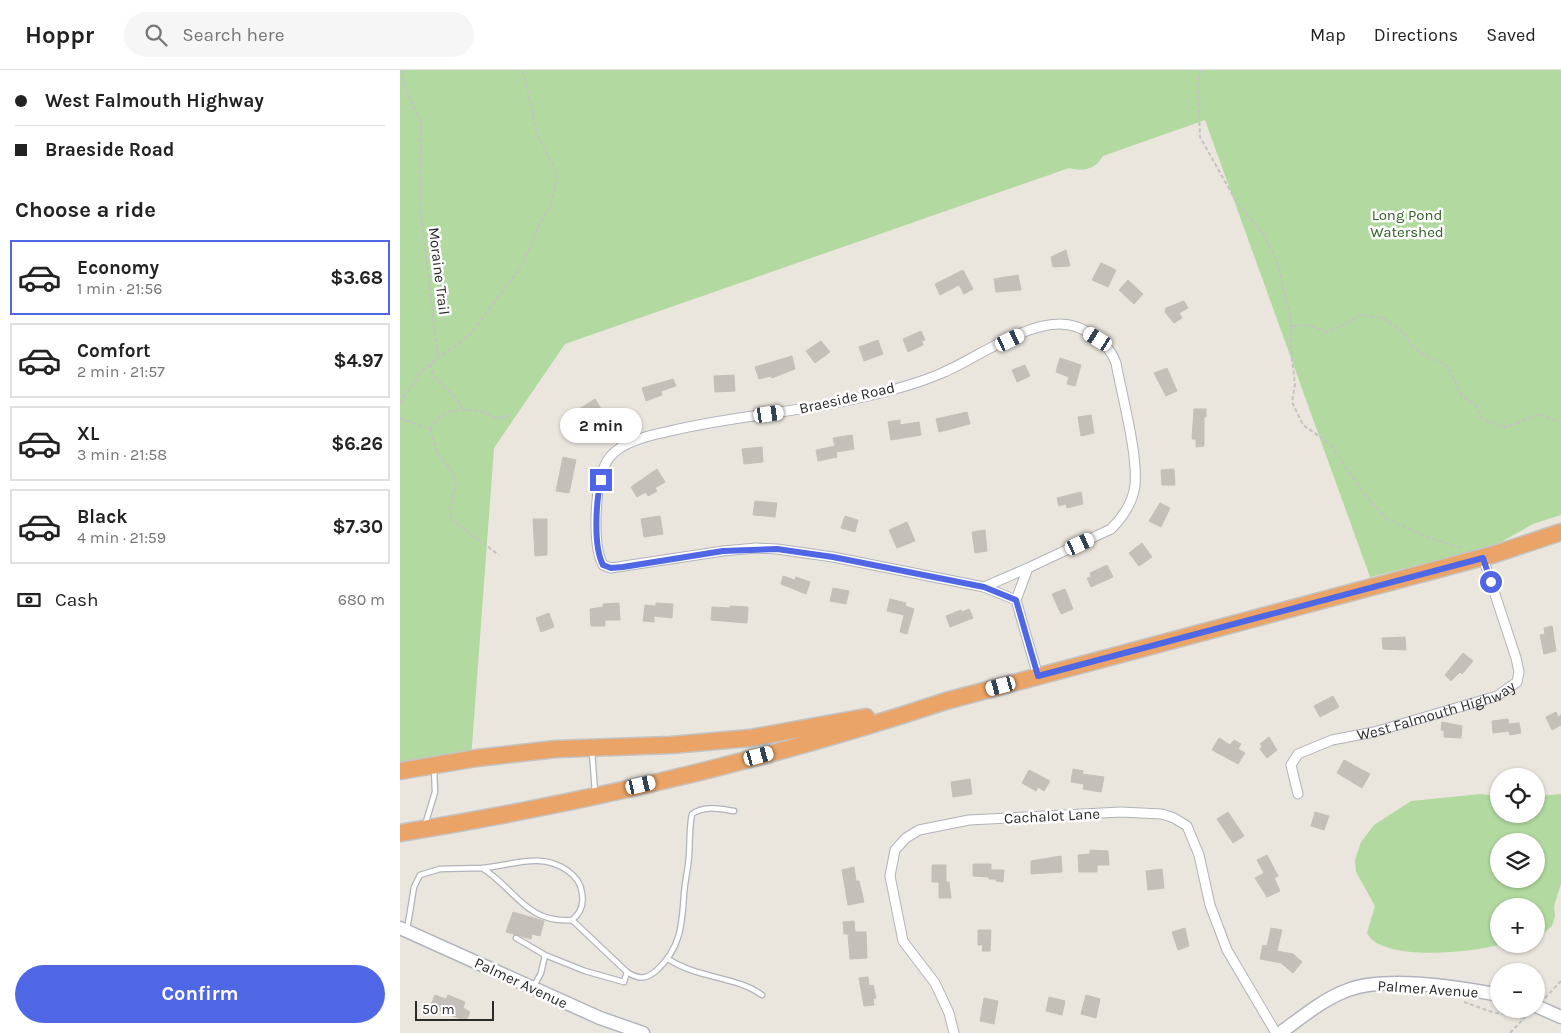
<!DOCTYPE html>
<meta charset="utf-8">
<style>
:root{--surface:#fff;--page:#f6f6f6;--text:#222;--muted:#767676;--line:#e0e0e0;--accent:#5067e5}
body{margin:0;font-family:Karla,sans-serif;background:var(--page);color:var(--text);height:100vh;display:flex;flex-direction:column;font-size:19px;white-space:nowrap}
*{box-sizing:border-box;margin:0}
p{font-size:16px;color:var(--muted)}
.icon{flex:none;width:28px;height:28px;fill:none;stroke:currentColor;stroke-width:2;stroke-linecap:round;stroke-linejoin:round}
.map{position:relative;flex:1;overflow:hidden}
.sheet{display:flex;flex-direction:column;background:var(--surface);width:400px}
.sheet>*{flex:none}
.hud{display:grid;align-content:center;height:110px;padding:0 15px;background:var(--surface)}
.tools{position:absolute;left:1090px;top:698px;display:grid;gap:10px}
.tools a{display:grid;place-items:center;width:55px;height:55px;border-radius:50%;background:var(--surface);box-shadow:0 1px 4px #0004;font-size:25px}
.scale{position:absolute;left:15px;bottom:12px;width:79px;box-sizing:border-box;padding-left:5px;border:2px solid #2a2a2a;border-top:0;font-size:14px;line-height:18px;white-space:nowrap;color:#2a2a2a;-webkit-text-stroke:4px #fff;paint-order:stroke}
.end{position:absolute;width:22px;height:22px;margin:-11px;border:6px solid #5067e5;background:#fff;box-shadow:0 0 0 2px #fff}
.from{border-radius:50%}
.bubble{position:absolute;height:35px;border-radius:18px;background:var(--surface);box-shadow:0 1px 4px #0004;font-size:16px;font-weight:700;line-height:35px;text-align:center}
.car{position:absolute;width:15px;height:30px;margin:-15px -8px;border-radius:6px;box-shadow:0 0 4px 1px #0007;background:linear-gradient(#fff 24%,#345 0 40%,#fff 0 76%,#345 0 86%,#fff 0)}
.hud b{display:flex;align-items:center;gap:18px;height:48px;font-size:19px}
.hud b+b{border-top:1px solid var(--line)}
.hud i{width:12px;height:12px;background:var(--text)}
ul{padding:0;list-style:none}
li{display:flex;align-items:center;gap:15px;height:75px;margin:0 10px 8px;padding:0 5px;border:2px solid var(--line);border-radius:0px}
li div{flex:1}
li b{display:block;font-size:19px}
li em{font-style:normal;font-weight:700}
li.current{border-color:var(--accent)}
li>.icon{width:45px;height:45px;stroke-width:1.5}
h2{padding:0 15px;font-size:22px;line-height:60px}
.pay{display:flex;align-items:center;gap:12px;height:55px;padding:0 15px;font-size:19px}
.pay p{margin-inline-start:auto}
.cta{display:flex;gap:10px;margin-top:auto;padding:10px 15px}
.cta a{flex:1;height:58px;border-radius:30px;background:var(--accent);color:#fff;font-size:20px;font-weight:700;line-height:58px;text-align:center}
header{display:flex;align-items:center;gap:30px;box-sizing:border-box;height:70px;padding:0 25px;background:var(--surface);border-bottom:1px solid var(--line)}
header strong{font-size:24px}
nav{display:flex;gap:28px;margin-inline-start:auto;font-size:18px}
.search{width:350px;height:45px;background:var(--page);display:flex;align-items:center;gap:12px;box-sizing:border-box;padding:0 18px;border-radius:28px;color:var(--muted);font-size:19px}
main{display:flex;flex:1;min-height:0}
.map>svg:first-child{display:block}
.green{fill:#b2daa0;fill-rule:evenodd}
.building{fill:#c3bfb9;stroke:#c5c1b7}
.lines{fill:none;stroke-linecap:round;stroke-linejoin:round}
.lane-casing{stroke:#b1b3bc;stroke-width:7}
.street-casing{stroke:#b1b3bc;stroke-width:11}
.secondary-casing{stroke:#b1b3bc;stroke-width:15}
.highway-casing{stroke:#c3c3c3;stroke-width:19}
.path{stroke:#c3c3c3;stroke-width:2;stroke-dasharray:4 2.5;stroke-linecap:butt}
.lane{stroke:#fff;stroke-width:4.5}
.street{stroke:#fff;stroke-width:9}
.secondary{stroke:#fff;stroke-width:12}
.highway{stroke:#eba467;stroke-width:16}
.route{stroke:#5067e5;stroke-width:6}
.labels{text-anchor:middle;stroke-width:5;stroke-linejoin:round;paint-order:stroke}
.park-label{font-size:15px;fill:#2d5e22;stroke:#fff}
.street-label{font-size:15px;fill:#2a2a2a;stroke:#fff}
</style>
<header>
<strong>Hoppr</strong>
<div class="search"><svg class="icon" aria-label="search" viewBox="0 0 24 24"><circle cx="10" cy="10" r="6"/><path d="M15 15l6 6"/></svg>Search here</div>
<nav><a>Map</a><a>Directions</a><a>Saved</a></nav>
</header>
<main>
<section class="sheet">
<div class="hud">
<b><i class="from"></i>West Falmouth Highway</b>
<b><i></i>Braeside Road</b>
</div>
<h2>Choose a ride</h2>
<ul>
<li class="current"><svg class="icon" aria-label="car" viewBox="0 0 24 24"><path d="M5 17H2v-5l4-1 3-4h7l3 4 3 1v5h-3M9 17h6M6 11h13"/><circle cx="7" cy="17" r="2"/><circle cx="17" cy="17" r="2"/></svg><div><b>Economy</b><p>1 min · 21:56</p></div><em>$3.68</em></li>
<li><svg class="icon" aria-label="car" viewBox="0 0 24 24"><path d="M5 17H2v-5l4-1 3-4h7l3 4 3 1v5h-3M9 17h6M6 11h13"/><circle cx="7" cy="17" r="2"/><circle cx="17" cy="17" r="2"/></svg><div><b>Comfort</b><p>2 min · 21:57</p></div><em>$4.97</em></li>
<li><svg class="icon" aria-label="car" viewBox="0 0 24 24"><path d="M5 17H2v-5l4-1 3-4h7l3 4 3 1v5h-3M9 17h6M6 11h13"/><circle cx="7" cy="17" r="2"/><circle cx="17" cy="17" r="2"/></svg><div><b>XL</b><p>3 min · 21:58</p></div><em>$6.26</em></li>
<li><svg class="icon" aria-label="car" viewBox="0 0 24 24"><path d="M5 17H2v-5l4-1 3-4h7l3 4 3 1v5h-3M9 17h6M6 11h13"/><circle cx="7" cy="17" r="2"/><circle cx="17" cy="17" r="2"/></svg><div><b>Black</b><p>4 min · 21:59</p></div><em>$7.30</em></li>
</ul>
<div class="pay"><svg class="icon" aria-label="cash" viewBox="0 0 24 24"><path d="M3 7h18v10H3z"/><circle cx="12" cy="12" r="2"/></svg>Cash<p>680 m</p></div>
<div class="cta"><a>Confirm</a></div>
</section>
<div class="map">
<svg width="1161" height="963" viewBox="0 0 1161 963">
<rect width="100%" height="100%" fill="#eae5dd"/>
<path class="green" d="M0,0H1161V445L1133,454L1082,483L1018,495L970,507L805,50L703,86C695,99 685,102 669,98L165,274L94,378L71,689L0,701Z
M1081,724L1099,726V744H1136V726L1161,724V814L1154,836L1155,846L1152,856L1145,862L1136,864V836H1099V874H1103C1075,882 982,893 967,863L975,836L956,802L955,790L961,772L974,755L1011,731ZM1136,771V809H1099V771Z"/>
<path class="building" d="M666,180L670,196L653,197L651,187Z
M701,193L716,200L708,217L692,210Z
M563,200L573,219L564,224L559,215L540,225L535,214Z
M618,205L621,220L596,222L594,209Z
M728,210L743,224L734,234L719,220Z
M784,231L788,238L779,243L782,248L774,253L765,242L766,238Z
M521,261L525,270L522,271L523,275L508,282L503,269Z
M478,270L483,284L464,291L459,277Z
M421,271L430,282L415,293L406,281Z
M392,286L395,299L372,308L371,306L359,309L355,297Z
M660,288L681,295L675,316L667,314L669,307L656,302Z
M625,295L630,306L617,312L612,300Z
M767,298L777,321L766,326L754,303Z
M334,305L335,321L315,322L314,306Z
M273,309L276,316L261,321L262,325L246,331L242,318Z
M195,329L203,342L197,346L199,349L189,354L179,339Z
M794,339H806V347H804V376L796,377V369H792Z
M567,342L570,354L539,362L536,349Z
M691,345L694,363L681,366L678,347Z
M500,350V355L519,352L521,365L491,370L488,352Z
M452,365L454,379L436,382L437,387L418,391L416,380L435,376L433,368Z
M362,377L363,392L344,394L342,379Z
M163,387L176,390L169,423L156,421Z
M257,399L265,412L255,418L257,421L248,426L246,422L237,427L231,417Z
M774,399L775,415H762L761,400Z
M681,422L683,434L667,438L666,434L659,436L657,428Z
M355,431L377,433L375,447L353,445Z
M760,433L770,438L761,457L749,451Z
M260,446L263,464L244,467L241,449Z
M445,446L458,450L455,462L441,458Z
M133,449H147V485L135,486Z
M507,452L515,471L497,478L489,460Z
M585,460L587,481L575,483L572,462Z
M742,473L752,487L739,496L729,483Z
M707,495L713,507L691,517L687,508L691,507L690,503Z
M383,506L395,510L396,507L410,512L406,524L381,514Z
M433,518L449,521L446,534L430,531Z
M665,519L673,539L661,544L652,524Z
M490,529L506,533L505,536L514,539L507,564L500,562L504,545L487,541Z
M219,533L220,550H205V556H191L190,539L203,537V534Z
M256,533L273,534L272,548L254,546V552L243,551L245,535L256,536Z
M330,536L348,537L347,553L311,550L312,537L330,538Z
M569,539L573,548L550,557L546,546L561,540L562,542Z
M149,543L154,557L141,562L136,548Z
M1152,556L1156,581L1144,584L1140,565L1145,564L1144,558Z
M1005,567L1006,580L983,579L982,568Z
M1063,583L1073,591L1062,604L1060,602L1051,611L1045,605Z
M933,626L939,637L920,647L914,636Z
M1156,642L1158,647L1161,645V655L1152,660L1146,647Z
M1108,649L1109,654L1119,653L1121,663L1110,665L1109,661L1093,663L1092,651Z
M1042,652L1062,656L1061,668L1044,667V661L1041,660Z
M869,667L877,680L867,688L860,679L862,676L860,674Z
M819,668L830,675L834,670L841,674L838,679L845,683L838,694L812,680Z
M944,690L970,704L962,718L937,703Z
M673,699L683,701L682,704L704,707L701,722L683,719L684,714L671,712Z
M629,700L650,711L644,721L638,717L636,721L622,713Z
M570,709L572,724L553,727L551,712Z
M828,742L844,766L833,773L817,749Z
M915,742L929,746L924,760L911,756Z
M690,780L708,781L709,795H697V802H679L678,785L690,784Z
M867,785L878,806L874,808L880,821L867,827L855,808L864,803L857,790Z
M661,786L662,802L631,804V791Z
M573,794H591V800H604L603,812L596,811V809H589V807L573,806Z
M532,795H546V812H549L551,828H539V812H532Z
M454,797L456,811H459L464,832L448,835L442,800Z
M762,799L764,818L748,820L746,801Z
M113,842L144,851L140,866L132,864L131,869L106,862Z
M454,851L455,862H466L467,888L450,889L448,864H444L443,852Z
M785,858L789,876L778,880L772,862Z
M871,858L882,860L877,881L893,884L902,892L893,903L881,893L860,889L863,875L867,876Z
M578,860H591L590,881H582L583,875H578Z
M468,907L469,916L473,915L476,928L473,929L474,935L464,936L459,908Z
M35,925L46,929L48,925L65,932L63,938L70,942L66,951L30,937Z
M686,925L700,929L696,948L681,944Z
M649,927L665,931L662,945L646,941Z
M584,928L598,931L594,954L580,951Z"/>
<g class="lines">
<defs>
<path id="lane" d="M192,682L195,722
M25,755L35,722L34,698
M172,850C126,854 115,818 82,798C111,796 141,781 168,801C175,806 181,814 182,823C184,834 181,843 172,850L227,902
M7,860L14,817L20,805L40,799L82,798
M116,868L145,885
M268,889C299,909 336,906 362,925
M134,916L141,903L145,885L185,901L224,912L227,902C239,910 247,909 257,900C281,878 282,854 284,824C285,811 288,799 289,786C290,772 289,758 292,744C304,735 320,739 334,741"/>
<g id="street">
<path d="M628,498L584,517L433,487L377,479L356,478L323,481L211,498L203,495C192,475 195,416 205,395C208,388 214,382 220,378C233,369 251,365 266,362C329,346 395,343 459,328C486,322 517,314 542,303C577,288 622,254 660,254C682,254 709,272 716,293C722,326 738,384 735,415C733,432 723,447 711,459L628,498L616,530L638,606"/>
<path d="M584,517L616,530"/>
<path id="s1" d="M898,724L891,695L898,684L932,670L974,662L1097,626L1117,612L1119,602L1116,588L1083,488"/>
<path d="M554,963L549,943L535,913L503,871L490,806L495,780L506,768L519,760L569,750L721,742L762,744L774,748L787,756L799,785L810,835L827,880L876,963"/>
</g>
<path id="secondary" d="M0,858L200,948L243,963
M1136,936L1161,947
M880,963C901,948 923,929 948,920C986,906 1058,917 1099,925"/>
<path id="highway" d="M0,701L77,688L156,679L271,675L350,668L466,647
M0,763C184,733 368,690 546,631L1095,484L1161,462"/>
</defs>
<use href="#lane" class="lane-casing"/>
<use href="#street" class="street-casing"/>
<use href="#secondary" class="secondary-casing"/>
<use href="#highway" class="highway-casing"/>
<path class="path" d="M2,0L3,12L21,53L20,136L38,288
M800,0L798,18L800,67L836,131L864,165L876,188L891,249V281L895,314L892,332L903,355L930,374L966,426L987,449L1033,469L1062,478
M892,256L909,255L927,262C938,257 950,253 959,245L983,248L1004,263L1011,275L1026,286L1044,294L1050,301L1062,326L1076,335L1081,348L1099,356L1107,357L1134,346L1142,345L1161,353
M30,294C34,310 37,308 46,318C51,323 56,329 61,334V341
M0,333L20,304L30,294L71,264L123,194L139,154L150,137L157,109L155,99L137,64L123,0
M0,348L30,359L38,384L51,400L56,413L50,441L52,450L99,485
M30,359C34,354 38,347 43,344C52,339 70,339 79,341C90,343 98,353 109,345
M1145,928L1161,911
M1064,932C1073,935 1083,939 1092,942C1105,945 1112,943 1124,949
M1110,963L1129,943"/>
<use href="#lane" class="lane"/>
<use href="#street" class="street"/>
<use href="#secondary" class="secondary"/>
<use href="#highway" class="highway"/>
</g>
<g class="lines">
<path class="route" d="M201,410C196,431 193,476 203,495L211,498L223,497L323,481L377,479L433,487L584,517L616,530L638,606L1083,488L1091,512"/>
</g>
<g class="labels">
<g class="park-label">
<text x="1007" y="150">Long Pond<tspan x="1007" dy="17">Watershed</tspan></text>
</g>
<g class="street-label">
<text transform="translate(39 201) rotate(83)" y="5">Moraine Trail</text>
<text transform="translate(447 328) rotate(-13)" y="5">Braeside Road</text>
<text dy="5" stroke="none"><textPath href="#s1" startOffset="188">West Falmouth Highway</textPath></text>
<text transform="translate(652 746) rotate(-3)" y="5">Cachalot Lane</text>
<text transform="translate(121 913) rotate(25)" y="5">Palmer Avenue</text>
<text transform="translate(1028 919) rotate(4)" y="5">Palmer Avenue</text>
</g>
</g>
</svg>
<div class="tools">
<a><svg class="icon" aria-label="locate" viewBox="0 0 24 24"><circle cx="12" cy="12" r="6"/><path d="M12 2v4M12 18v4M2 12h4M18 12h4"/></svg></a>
<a><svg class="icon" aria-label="layers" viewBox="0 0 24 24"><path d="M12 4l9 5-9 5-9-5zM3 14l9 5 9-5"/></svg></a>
<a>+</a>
<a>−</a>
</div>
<div class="scale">50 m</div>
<i class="end from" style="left:1091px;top:512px"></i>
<i class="end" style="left:201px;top:410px"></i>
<div class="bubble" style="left:160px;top:338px;width:82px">2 min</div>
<i class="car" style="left:698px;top:269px;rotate:302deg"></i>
<i class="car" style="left:610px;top:270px;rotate:64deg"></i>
<i class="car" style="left:369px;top:344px;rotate:82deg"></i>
<i class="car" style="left:680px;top:474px;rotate:65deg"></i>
<i class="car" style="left:601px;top:616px;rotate:255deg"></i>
<i class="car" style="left:359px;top:686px;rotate:75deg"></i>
<i class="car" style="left:241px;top:715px;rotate:77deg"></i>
</div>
</main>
